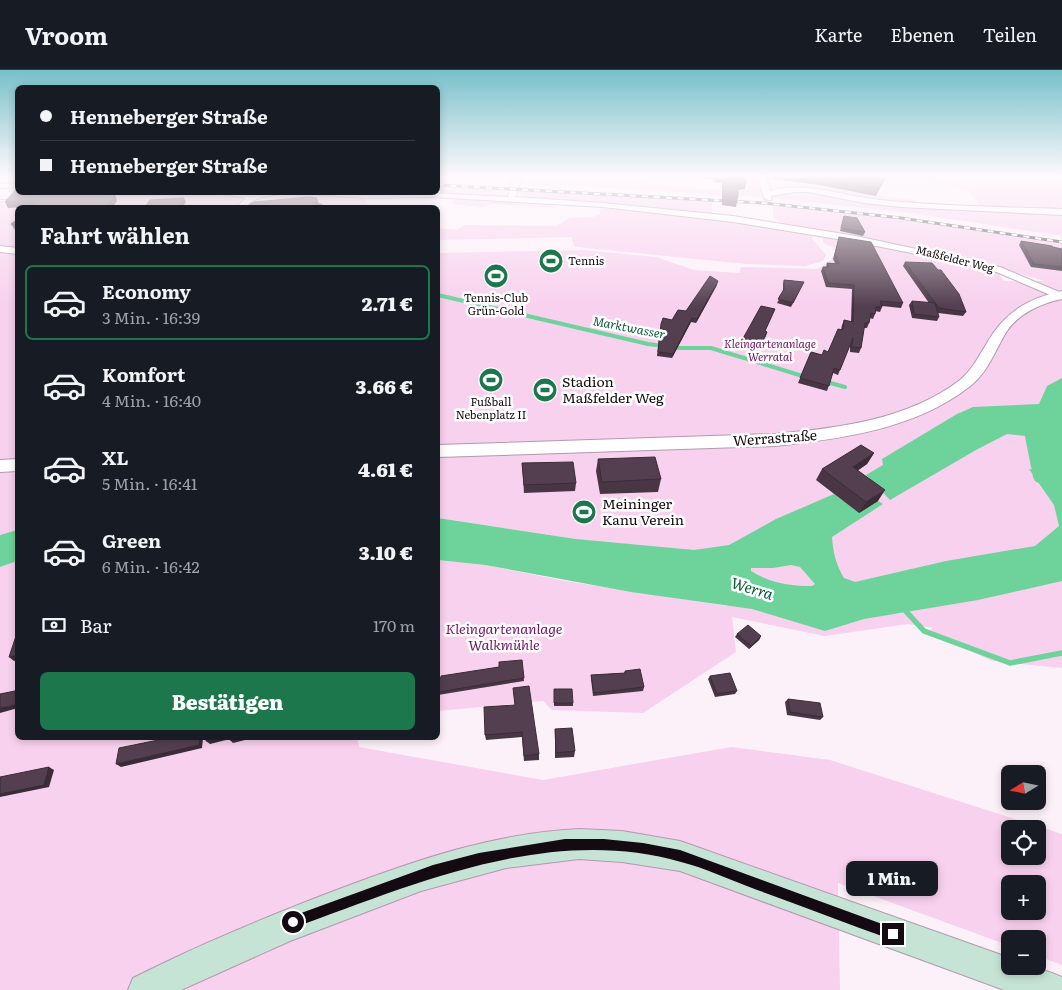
<!DOCTYPE html>
<html lang="de">
<meta charset="utf-8">
<style>
:root{--surface:#171b24;--page:#20242c;--text:#f1f3f6;--muted:#9ea1a6;--line:#363941;--accent:#1c774c}
body{margin:0;font-family:Literata,serif;background:var(--page);color:var(--text);height:100vh;display:flex;flex-direction:column;font-size:19px;white-space:nowrap}
*{box-sizing:border-box;margin:0}
p{font-size:16px;color:var(--muted)}
.icon{flex:none;width:28px;height:28px;fill:none;stroke:currentColor;stroke-width:2;stroke-linecap:round;stroke-linejoin:round}
.map{position:relative;flex:1;overflow:hidden}
.side{position:absolute;left:15px;top:135px;width:425px;height:535px;display:flex;flex-direction:column;background:var(--surface);border-radius:8px;box-shadow:0 2px 8px #0003}
.side>*{flex:none}
.top-card{position:absolute;left:15px;top:15px;width:425px;height:110px;border-radius:8px;box-shadow:0 2px 8px #0003;display:grid;align-content:center;height:110px;padding:0 25px;background:var(--surface)}
.needle{width:32px;rotate:260deg}
.fabs{position:absolute;left:1001px;top:695px;display:grid;gap:10px}
.fabs a{display:grid;place-items:center;width:45px;height:45px;border-radius:8px;background:var(--surface);box-shadow:0 2px 8px #0003;font-size:25px}
.end{position:absolute;width:22px;height:22px;margin:-11px;border:6px solid #130b11;background:#fff;box-shadow:0 0 0 2px #fff}
.from{border-radius:50%}
.bubble{position:absolute;height:35px;border-radius:8px;background:var(--surface);box-shadow:0 2px 8px #0003;font-size:16px;font-weight:800;line-height:35px;text-align:center}
.top-card b{display:flex;align-items:center;gap:18px;height:48px;font-size:19px}
.top-card b+b{border-top:1px solid var(--line)}
.top-card i{width:12px;height:12px;background:var(--text)}
ul{padding:0;list-style:none}
li{display:flex;align-items:center;gap:15px;height:75px;margin:0 10px 8px;padding:0 15px;border:2px solid transparent;border-radius:8px}
li div{flex:1}
li b{display:block;font-size:19px}
li em{font-style:normal;font-weight:800}
li.active{border-color:var(--accent)}
li>.icon{width:45px;height:45px;stroke-width:1.5}
h2{padding:0 25px;font-size:22px;line-height:60px}
.pay{display:flex;align-items:center;gap:12px;height:55px;padding:0 25px;font-size:19px}
.pay p{margin-inline-start:auto}
.cta{display:flex;gap:10px;margin-top:auto;padding:10px 25px}
.cta a{flex:1;height:58px;border-radius:8px;background:var(--accent);color:#fff;font-size:20px;font-weight:800;line-height:58px;text-align:center}
header{display:flex;align-items:center;gap:30px;box-sizing:border-box;height:70px;padding:0 25px;background:var(--surface);border-bottom:1px solid var(--line)}
header strong{font-size:24px}
nav{display:flex;gap:28px;margin-inline-start:auto;font-size:18px}
.map>svg:first-child{display:block}
.green{fill:#f8d1ee;fill-rule:evenodd}
.water{fill:#6ed39b;fill-rule:evenodd}
.lines{fill:none;stroke-linecap:round;stroke-linejoin:round}
.stream-far1{stroke:#6ed39b;stroke-width:4}
.stream{stroke:#6ed39b;stroke-width:5.5}
.canal{fill:#6ed39b;fill-rule:evenodd}
.minor-tunnel{stroke:#d9ced6;stroke-width:9;stroke-dasharray:9 4.5;stroke-linecap:butt}
.minor-casing{stroke:#b299ac;stroke-width:2}
.tertiary-casing{stroke:#b299ac;stroke-width:2}
.secondary-casing{stroke:#b299ac;stroke-width:2}
.minor{fill:#fff;fill-rule:evenodd}
.tertiary{fill:#fff;fill-rule:evenodd}
.secondary{fill:#c6e4d5;fill-rule:evenodd}
.rail-casing{stroke:#625960;stroke-width:3}
.rail{stroke:#fff;stroke-width:2;stroke-dasharray:6;stroke-linecap:butt}
.wall{fill:#483645}
.shaded-wall{fill:#3b2c38}
.building{fill:#543f50;stroke:#3b2c38}
.route{fill:#130b11}
.labels{text-anchor:middle;stroke-width:5;stroke-linejoin:round;paint-order:stroke}
.far-street-label{font-size:11px;fill:#130b11;stroke:#fff}
.far-poi-label{font-size:11px;fill:#130b11;stroke:#fff}
.far-park-label{font-size:11px;font-style:italic;fill:#731566;stroke:#fff}
.far-water-label{font-size:12px;font-style:italic;fill:#095a36;stroke:#fff}
.poi-label{font-size:14px;fill:#130b11;stroke:#fff;text-anchor:start}
.street-label{font-size:14px;fill:#130b11;stroke:#fff}
.park-label{font-size:14px;font-style:italic;fill:#731566;stroke:#fff}
.water-label{font-size:15px;font-style:italic;fill:#095a36;stroke:#fff}
</style>
<header>
<strong>Vroom</strong>
<nav><a>Karte</a><a>Ebenen</a><a>Teilen</a></nav>
</header>
<div class="map">
<svg width="1062" height="920" viewBox="0 0 1062 920">
<rect width="100%" height="100%" fill="#fcf1f9"/>
<path class="green" d="M601,107H629L631,111L704,119L747,120L751,107H760L764,127L519,113L520,110L523,109L605,112Z
M764,107H769L774,113C822,114 868,126 916,130V133L866,129L809,118L772,119L768,117Z
M909,107H1062V166L919,144L771,128L777,123L809,121L859,132L984,140L970,122L920,107Z
M438,117L510,120L505,125L491,127L438,123H336L438,122Z
M518,120L712,131V144L606,133L528,129L519,124Z
M123,122H207L219,126H239L242,129L233,138H18L17,178L0,176V134Z
M304,124L365,128L369,137L277,138L280,126Z
M454,129L556,136L555,138L491,134L482,137L452,134Z
M773,136L903,150L1062,174V598L992,591L928,561L933,558L908,554L825,566L732,547L736,582L643,643L552,640L543,631L438,641V490L485,495L565,511L728,536L576,469L438,448V183L583,180L656,187L694,200L739,203L741,197L818,199L831,190L837,179L823,173V166L915,182L980,197L999,204L1004,211H1045L955,186L788,155L778,151L773,146Z
M600,138L735,153L811,164L813,170L826,185L823,191L805,196L746,194L577,177L574,176L572,167L438,170V158L457,160L464,155L556,156L570,148L593,147L600,144Z
M0,183L18,185L17,460L0,465Z
M17,491L18,668H357L359,677L543,710L731,677L830,690L1062,764V895L1038,886V869H1010V876L838,813L840,920H0V497ZM1010,759H1038V786H1010ZM1010,814H1038V841H1010Z"/>
<path class="water" d="M1062,308V511L978,530L864,549L825,561L752,539L631,522L485,495L438,490V448L576,469L694,480L729,475L776,449L834,424L858,442L878,431L883,434L832,467C833,483 836,494 844,508L855,512L946,491L1035,476L1059,456L1054,435L1029,399L1044,402L1047,401L1036,367L1007,364L976,380L890,430L866,405L883,395L882,389L957,344L973,337L1039,334L1047,316ZM791,495L800,497L815,514L812,516C790,516 770,513 751,501V498H773Z
M17,460V491L0,497V465Z"/>
<g class="lines">
<path class="stream-far1" d="M438,225L648,274L679,278H711L806,307
M823,311L845,317"/>
<path class="stream" d="M902,537L924,561L1010,593L1062,583"/>
<path class="canal" d="M1029,346L1034,348L1036,351L1048,404L1062,413V427L1035,411L1033,407L1022,351L1024,348Z"/>
<path class="minor-tunnel" d="M768,128V135"/>
<defs>
<path id="minor" d="M513,107H521L516,127L603,133L733,146L856,166L1000,197L1062,223V227H1055L994,201L952,191L856,172L733,152L603,137L432,127L364,128L309,124L305,122L432,123L508,127Z
M758,107H766L770,121C807,111 842,126 879,130C940,136 1001,137 1062,139V145L901,137L864,133L809,122H795L771,126V130H768L764,128Z
M18,113V117L0,118V114Z
M210,122H246L253,125L262,122H291L263,127L252,131L244,138H235L246,128Z
M0,176L18,178V184L0,182Z"/>
<path id="tertiary" d="M1062,221V229C1042,233 1019,243 1007,261C995,280 988,303 969,317C915,359 841,369 775,376L438,387V375L775,364C838,358 908,350 960,310C972,300 979,286 987,273C1004,243 1028,228 1062,221Z
M18,389V401L0,402V390Z"/>
<path id="secondary" d="M579,759L622,761L680,771L1010,888V896C1031,896 1043,899 1062,907V920H1004L680,801L622,792L579,789L506,798L421,821L290,871L181,920H128L133,908C198,875 266,847 334,821C413,791 493,763 579,759Z"/>
</defs>
<use href="#minor" class="minor-casing"/>
<use href="#tertiary" class="tertiary-casing"/>
<use href="#secondary" class="secondary-casing"/>
<use href="#minor" class="minor"/>
<use href="#tertiary" class="tertiary"/>
<use href="#secondary" class="secondary"/>
<defs>
<path id="rail" d="M438,115L763,133L901,148L1062,172
M0,131L20,130"/>
</defs>
<use href="#rail" class="rail-casing"/>
<use href="#rail" class="rail"/>
</g>
<path class="wall" d="M703,107H745L747,110L745,119L738,120V127L736,137L722,135V113L714,112V110L703,108Z
M772,107H886L876,126L819,115L773,109Z
M115,125L117,131L8,138L5,132Z
M844,146L865,162L863,166L840,161Z
M18,149V160H15L11,154Z
M839,167L903,233L901,238L882,236V237L880,242L875,241V244L873,249L870,248L869,253L867,258H864L861,278L859,283L850,282V274L838,305L833,303L827,321L798,313L811,282L822,285L828,282L841,260L842,255L844,250L851,252L852,219L826,217L821,201L823,197H826L827,193H835L833,189Z
M1021,171L1062,179V201L1031,197L1019,175Z
M905,192L966,242L963,246L938,243L939,247L937,251L912,248L909,235L912,231L929,233L903,196Z
M784,210L804,212L791,237L777,233L783,222V214Z
M717,215L696,253L691,252L672,288L657,286L660,258L686,241Z
M773,243L765,261L767,262L766,266L757,282L740,276L741,272Z
M874,383L867,394L858,400L878,431L859,443L816,410L822,399Z
M598,389L661,409L658,422L600,424L596,401Z
M522,393L576,413L575,421L524,423Z
M737,564L761,566L759,570L749,579L735,567Z
M522,590L524,611L438,625V608L499,597Z
M625,601L644,617L643,621L593,626L591,609V605L624,603Z
M710,606L737,621L735,624L715,627L708,609Z
M513,618L539,684V690L524,691L522,667L486,670L485,665L515,635Z
M554,623L573,633V636H554Z
M788,629L823,647L820,650L787,645L785,632Z
M555,659L575,681L574,687L555,688Z"/>
<path class="shaded-wall" d="M115,125L117,131L112,138H105Z
M184,128L186,132L182,138H177Z
M317,128L319,134H314Z
M718,211L717,215L696,253L697,249Z
M692,248L691,252L672,288L673,284Z
M874,383L867,394L847,408L853,397Z
M885,420L878,431L859,443L866,432Z
M761,566L759,570L749,579L751,576Z
M18,585V590L14,591L9,587Z
M18,634V638L0,643V638Z
M200,668H203L202,678L121,697L116,694Z
M222,668H226V670L210,674L206,671Z
M238,668H253L233,673L230,670Z
M49,697L54,700L49,717L0,727V724Z"/>
<path class="building" d="M724,107H745L747,110L738,111V127L724,126Z
M818,107H886L879,119Z
M18,117V122H105V126L115,125L105,138H31L40,130L5,132Z
M309,127L317,128L314,134H322L321,138H248L250,134L254,132Z
M184,128L177,138H144L150,130Z
M844,146L857,148L865,162L841,158Z
M18,149V155L11,154Z
M839,167L871,172L903,233L880,231L882,237H876L875,244L871,243L869,253H865L861,278L852,277L853,268L840,300L834,298L829,316L800,308L811,282L822,285L824,280L828,282L838,259L843,260L844,250L853,252L854,215L828,213L823,197H829L827,193L839,194L835,184Z
M1021,171L1052,176L1053,177L1062,179V197L1034,194Z
M905,192L932,193L938,200H941L959,224L966,242L939,238Z
M710,206L718,211L697,249L692,248L673,284L658,282L661,254L663,248L672,250L678,240L686,241Z
M784,210L804,212L793,233L778,229L784,219Z
M912,231L935,233L939,247L914,244Z
M761,236L775,239L765,261L767,262L759,278L741,272Z
M861,375L874,383L853,397L885,420L866,432L822,399Z
M655,387L661,409L602,412L598,389Z
M573,392L576,413L524,415L522,393Z
M748,555L761,566L751,576L737,564Z
M18,560V585L9,587Z
M522,590L524,608L438,622V608H441V606L499,597V592Z
M640,599L644,617L594,623L591,605L626,603L625,601Z
M730,603L737,621L717,624L710,606Z
M18,614V634L0,638V624L15,621Z
M529,616L539,684L524,686L522,662L485,665L484,637L515,635L513,618Z
M554,619H572L573,633H554Z
M788,629L820,633L823,647L790,642Z
M572,658L575,681L556,683L555,659Z
M168,668H200L199,675L116,694L119,678Z
M207,668H222L206,671Z
M230,668H238L230,670Z
M49,697L44,715L0,724V707Z"/>
<linearGradient id="sky" x2="0" y2="1"><stop stop-color="#77c0c9"/><stop offset="0.45" stop-color="#fef9fc"/><stop offset="1" stop-color="#fef9fc" stop-opacity="0"/></linearGradient>
<rect width="1062" height="236" fill="url(#sky)"/>
<path class="route" d="M565,769H604L643,773L680,780L893,858L898,859L900,864L898,868L893,870C846,853 799,835 752,818C728,809 705,798 681,792C550,754 414,814 293,858L289,857L287,852L289,848L293,846L433,795L479,783Z"/>
<defs>
<symbol id="stadium-disc" viewBox="-11 -11 22 22"><circle r="9.5" fill="#1c774c" stroke="#fff"/><path d="M0-5a6.5 5 0 1 0 0 10a6.5 5 0 1 0 0-10ZM-3.5-1.8h7v3.6h-7Z" fill="#fff"/></symbol>
</defs>
<g fill-rule="evenodd">
<use href="#stadium-disc" x="537" y="177" width="28" height="28"/>
<use href="#stadium-disc" x="482" y="192" width="28" height="28"/>
<use href="#stadium-disc" x="477" y="296" width="28" height="28"/>
<use href="#stadium-disc" x="531" y="306" width="28" height="28"/>
<use href="#stadium-disc" x="570" y="428" width="28" height="28"/>
</g>
<g class="labels">
<g class="far-street-label">
<text transform="translate(955 189) rotate(14)" y="4">Maßfelder Weg</text>
</g>
<g class="far-poi-label">
<text x="568" y="195" text-anchor="start">Tennis</text>
<text x="496" y="232">Tennis-Club<tspan x="496" dy="13">Grün-Gold</tspan></text>
<text x="491" y="336">Fußball<tspan x="491" dy="13">Nebenplatz II</tspan></text>
</g>
<g class="far-park-label">
<text x="770" y="278">Kleingartenanlage<tspan x="770" dy="13">Werratal</tspan></text>
</g>
<g class="far-water-label">
<text transform="translate(629 258) rotate(11)" y="4">Marktwasser</text>
</g>
<g class="poi-label">
<text x="562" y="317">Stadion<tspan x="562" dy="16">Maßfelder Weg</tspan></text>
<text x="602" y="439">Meininger<tspan x="602" dy="16">Kanu Verein</tspan></text>
</g>
<g class="street-label">
<text transform="translate(775 368) rotate(-4)" y="5">Werrastraße</text>
</g>
<g class="park-label">
<text x="504" y="564">Kleingartenanlage<tspan x="504" dy="16">Walkmühle</tspan></text>
</g>
<g class="water-label">
<text transform="translate(752 519) rotate(17)" y="5">Werra</text>
</g>
</g>
</svg>
<div class="fabs">
<a><svg class="needle" viewBox="-14 -14 28 28"><path d="M0-13l5 13h-10z" fill="#e53935"/><path d="M0 13l5-13h-10z" fill="#9ea1a6"/></svg></a>
<a><svg class="icon" aria-label="locate" viewBox="0 0 24 24"><circle cx="12" cy="12" r="6"/><path d="M12 2v4M12 18v4M2 12h4M18 12h4"/></svg></a>
<a>+</a>
<a>−</a>
</div>
<i class="end from" style="left:293px;top:852px"></i>
<i class="end" style="left:893px;top:864px"></i>
<div class="bubble" style="left:846px;top:791px;width:92px">1 Min.</div>
<div class="top-card">
<b><i class="from"></i>Henneberger Straße</b>
<b><i></i>Henneberger Straße</b>
</div>
<section class="side">
<h2>Fahrt wählen</h2>
<ul>
<li class="active"><svg class="icon" aria-label="car" viewBox="0 0 24 24"><path d="M5 17H2v-5l4-1 3-4h7l3 4 3 1v5h-3M9 17h6M6 11h13"/><circle cx="7" cy="17" r="2"/><circle cx="17" cy="17" r="2"/></svg><div><b>Economy</b><p>3 Min. · 16:39</p></div><em>2.71 €</em></li>
<li><svg class="icon" aria-label="car" viewBox="0 0 24 24"><path d="M5 17H2v-5l4-1 3-4h7l3 4 3 1v5h-3M9 17h6M6 11h13"/><circle cx="7" cy="17" r="2"/><circle cx="17" cy="17" r="2"/></svg><div><b>Komfort</b><p>4 Min. · 16:40</p></div><em>3.66 €</em></li>
<li><svg class="icon" aria-label="car" viewBox="0 0 24 24"><path d="M5 17H2v-5l4-1 3-4h7l3 4 3 1v5h-3M9 17h6M6 11h13"/><circle cx="7" cy="17" r="2"/><circle cx="17" cy="17" r="2"/></svg><div><b>XL</b><p>5 Min. · 16:41</p></div><em>4.61 €</em></li>
<li><svg class="icon" aria-label="car" viewBox="0 0 24 24"><path d="M5 17H2v-5l4-1 3-4h7l3 4 3 1v5h-3M9 17h6M6 11h13"/><circle cx="7" cy="17" r="2"/><circle cx="17" cy="17" r="2"/></svg><div><b>Green</b><p>6 Min. · 16:42</p></div><em>3.10 €</em></li>
</ul>
<div class="pay"><svg class="icon" aria-label="cash" viewBox="0 0 24 24"><path d="M3 7h18v10H3z"/><circle cx="12" cy="12" r="2"/></svg>Bar<p>170 m</p></div>
<div class="cta"><a>Bestätigen</a></div>
</section>
</div>
